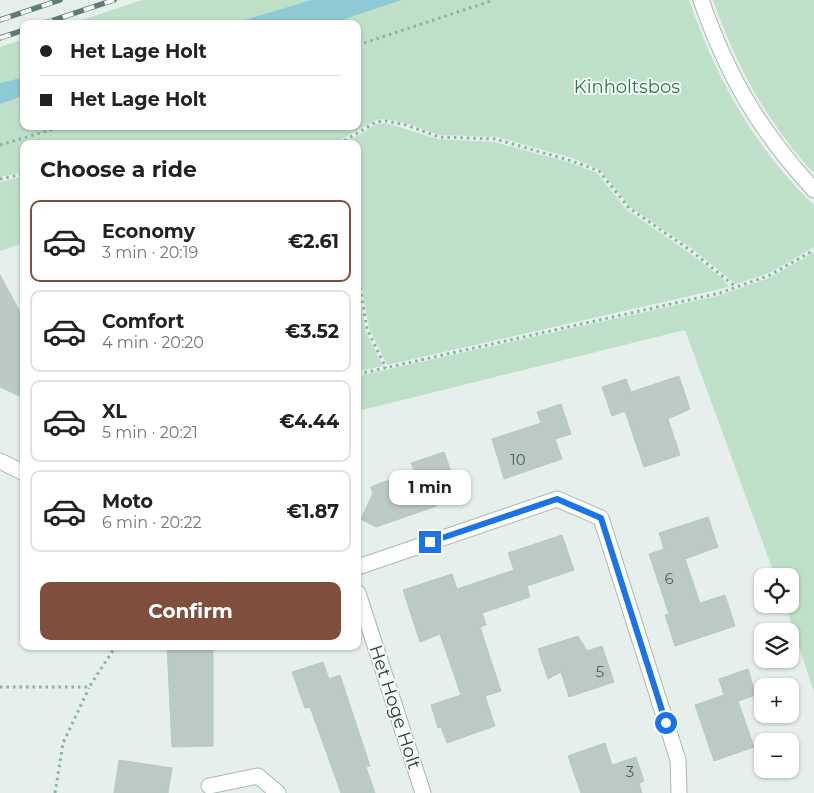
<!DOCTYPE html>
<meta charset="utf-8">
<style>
:root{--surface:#fff;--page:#f2f2f2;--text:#222;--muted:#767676;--line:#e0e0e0;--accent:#804e3d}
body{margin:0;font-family:Montserrat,sans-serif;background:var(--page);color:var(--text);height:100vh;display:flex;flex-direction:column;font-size:19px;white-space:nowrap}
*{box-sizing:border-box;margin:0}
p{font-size:16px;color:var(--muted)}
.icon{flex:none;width:28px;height:28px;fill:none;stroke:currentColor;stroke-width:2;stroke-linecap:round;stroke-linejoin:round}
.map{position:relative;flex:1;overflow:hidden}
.details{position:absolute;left:20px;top:140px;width:341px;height:510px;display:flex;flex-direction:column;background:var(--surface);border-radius:10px;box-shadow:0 1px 4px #0004}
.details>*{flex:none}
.guide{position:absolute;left:20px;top:20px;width:341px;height:110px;border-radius:10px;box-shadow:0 1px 4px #0004;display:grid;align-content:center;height:110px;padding:0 20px;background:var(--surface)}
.fabs{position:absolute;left:754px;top:568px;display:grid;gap:10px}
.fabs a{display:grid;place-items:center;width:45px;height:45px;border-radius:10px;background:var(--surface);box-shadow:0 1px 4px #0004;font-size:25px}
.end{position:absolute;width:22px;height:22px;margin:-11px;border:6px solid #1a73e8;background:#fff;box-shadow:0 0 0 2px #fff}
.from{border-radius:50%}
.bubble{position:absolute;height:35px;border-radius:10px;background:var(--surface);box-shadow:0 1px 4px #0004;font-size:16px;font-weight:700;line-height:35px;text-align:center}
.guide b{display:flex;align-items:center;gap:18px;height:48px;font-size:19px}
.guide b+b{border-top:1px solid var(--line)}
.guide i{width:12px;height:12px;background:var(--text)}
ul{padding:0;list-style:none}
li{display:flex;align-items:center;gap:15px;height:82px;margin:0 10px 8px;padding:0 10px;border:2px solid var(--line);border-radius:10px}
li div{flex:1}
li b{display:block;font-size:19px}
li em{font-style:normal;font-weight:700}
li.on{border-color:var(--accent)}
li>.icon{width:45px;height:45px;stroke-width:1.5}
h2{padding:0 20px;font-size:22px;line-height:60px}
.primary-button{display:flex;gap:10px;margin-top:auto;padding:10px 20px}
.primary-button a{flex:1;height:58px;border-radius:10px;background:var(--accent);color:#fff;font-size:20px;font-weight:700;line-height:58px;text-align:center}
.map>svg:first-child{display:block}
.green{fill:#bfe0c8}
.water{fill:#8ec9d4}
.building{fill:#bbcac4;stroke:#b8c9c2}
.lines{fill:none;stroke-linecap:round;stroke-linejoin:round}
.street-casing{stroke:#a8b8b2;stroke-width:17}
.path{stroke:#86b3a5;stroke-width:3;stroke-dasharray:2.5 4;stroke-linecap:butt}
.street{stroke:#fff;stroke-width:15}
.rail-casing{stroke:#5f7d75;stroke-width:5.5}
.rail{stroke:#f7fbf9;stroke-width:4;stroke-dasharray:11;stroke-linecap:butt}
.route{stroke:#1a73e8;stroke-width:6}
.labels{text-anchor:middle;stroke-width:4;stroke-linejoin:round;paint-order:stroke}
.number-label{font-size:15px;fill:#4a645c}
.park-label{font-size:18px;fill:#2d7a4b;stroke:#f7fbf9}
.street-label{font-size:18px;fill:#24423a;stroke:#f7fbf9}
</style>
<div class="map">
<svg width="814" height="793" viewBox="0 0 814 793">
<rect width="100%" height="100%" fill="#e6efeb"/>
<path class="green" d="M142,0H311L231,24H70Z
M402,0H689C716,78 754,148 814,205V247L769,273L736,284L691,248L630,207L600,170L572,158L496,137L439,135L406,123L387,119L376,120L333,144H24V172L0,177V104L24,96V126H358V24H330Z
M713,0H814V173C767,123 736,65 713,0Z
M24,39V77L0,83V47Z
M386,123L438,139L495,142L571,163L597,173L627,210L688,252L722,278L729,287L387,365L369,328L358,267V144H343L377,124Z
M24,176V243L0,251V182Z
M814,252V692L785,604H790V576H775L685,330L358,411V376L721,295L771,277Z
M358,285L365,330L383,366L358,371Z"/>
<path class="water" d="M311,0H402L330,24H231Z
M24,77V96L0,104V83Z"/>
<path class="building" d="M0,275L24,319V398L0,387Z
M679,376L690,409L668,419L680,455L644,467L625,411L612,416L602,387L626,379L631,392Z
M561,404L571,434L555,439L562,459L504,479L492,439L541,423L537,412Z
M444,452L457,488L433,496L437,506L376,527L361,519L373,493L371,487L414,470L411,463Z
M708,517L718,547L685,559L700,603L725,595L735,626L675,646L665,615L669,614L649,554L664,549L659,533Z
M562,535L574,570L527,586L530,597L482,613L486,625L480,627L501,691L485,696L495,726L447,743L441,727L438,728L431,705L461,695L440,634L420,642L403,590L452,574L457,589L514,570L508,553Z
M578,636L587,651L602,646L614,682L569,697L561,672L548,679L538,649Z
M167,646H213V746L172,747Z
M323,662L329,679L340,675L370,766L366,767L375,793H341L310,707L305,708L292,672Z
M748,669L756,695L738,701L754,747L714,761L695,705L724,695L719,679Z
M605,743L612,765L636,757L644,781L639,783L642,793H581L568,756Z
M119,760L172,768L168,793H114Z"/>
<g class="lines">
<defs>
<path id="street" d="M701,0C728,77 759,130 814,190
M0,461L24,473
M358,567L557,499L601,518L678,760L679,793
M358,593L423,793
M209,786L258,776L278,793"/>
</defs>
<use href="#street" class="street-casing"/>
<path class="path" d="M358,45L494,0
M339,144L376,122L386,121L406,125L439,137L495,139L572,161L599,171L629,208L690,250L736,287
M0,145L64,126
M0,179L24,174
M358,275L367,329L386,368
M358,374L720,293L770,275L814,250
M0,687H89L116,646
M55,793L63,743L89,688"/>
<use href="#street" class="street"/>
<defs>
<path id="rail" d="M0,20L60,0
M42,24L114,0
M0,38L24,30"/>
</defs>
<use href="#rail" class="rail-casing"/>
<use href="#rail" class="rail"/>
</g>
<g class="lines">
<path class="route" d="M430,542L557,499L601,518L666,723"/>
</g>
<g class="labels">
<g class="number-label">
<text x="518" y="465">10</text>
<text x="669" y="584">6</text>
<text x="600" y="677">5</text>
<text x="630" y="777">3</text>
</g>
<g class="park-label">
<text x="627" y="93">Kinholtsbos</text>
</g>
<g class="street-label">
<text transform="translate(395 707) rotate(72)" y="6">Het Hoge Holt</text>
</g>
</g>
</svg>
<div class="fabs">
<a><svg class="icon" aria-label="locate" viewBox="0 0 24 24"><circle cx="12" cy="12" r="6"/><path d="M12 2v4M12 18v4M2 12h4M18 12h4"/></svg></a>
<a><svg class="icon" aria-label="layers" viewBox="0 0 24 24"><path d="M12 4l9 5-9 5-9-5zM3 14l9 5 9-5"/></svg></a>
<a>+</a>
<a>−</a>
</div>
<i class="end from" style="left:666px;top:723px"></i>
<i class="end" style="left:430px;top:542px"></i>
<div class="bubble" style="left:389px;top:470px;width:82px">1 min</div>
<div class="guide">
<b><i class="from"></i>Het Lage Holt</b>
<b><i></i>Het Lage Holt</b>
</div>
<section class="details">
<h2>Choose a ride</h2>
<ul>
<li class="on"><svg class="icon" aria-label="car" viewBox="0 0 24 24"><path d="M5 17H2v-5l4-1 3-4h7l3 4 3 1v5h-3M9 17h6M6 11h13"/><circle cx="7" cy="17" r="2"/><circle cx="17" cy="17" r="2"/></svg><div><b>Economy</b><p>3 min · 20:19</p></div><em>€2.61</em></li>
<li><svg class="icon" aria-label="car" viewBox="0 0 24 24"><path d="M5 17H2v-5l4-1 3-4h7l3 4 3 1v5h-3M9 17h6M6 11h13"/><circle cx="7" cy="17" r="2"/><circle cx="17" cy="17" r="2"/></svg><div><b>Comfort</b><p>4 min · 20:20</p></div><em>€3.52</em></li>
<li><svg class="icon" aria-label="car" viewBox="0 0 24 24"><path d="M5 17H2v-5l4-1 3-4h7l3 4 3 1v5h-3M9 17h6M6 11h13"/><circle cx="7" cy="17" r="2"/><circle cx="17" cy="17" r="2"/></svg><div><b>XL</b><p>5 min · 20:21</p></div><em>€4.44</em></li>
<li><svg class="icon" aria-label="car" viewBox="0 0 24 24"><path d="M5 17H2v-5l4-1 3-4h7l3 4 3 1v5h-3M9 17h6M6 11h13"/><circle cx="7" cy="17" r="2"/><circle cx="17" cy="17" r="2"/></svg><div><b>Moto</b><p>6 min · 20:22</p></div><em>€1.87</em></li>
</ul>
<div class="primary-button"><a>Confirm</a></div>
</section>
</div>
